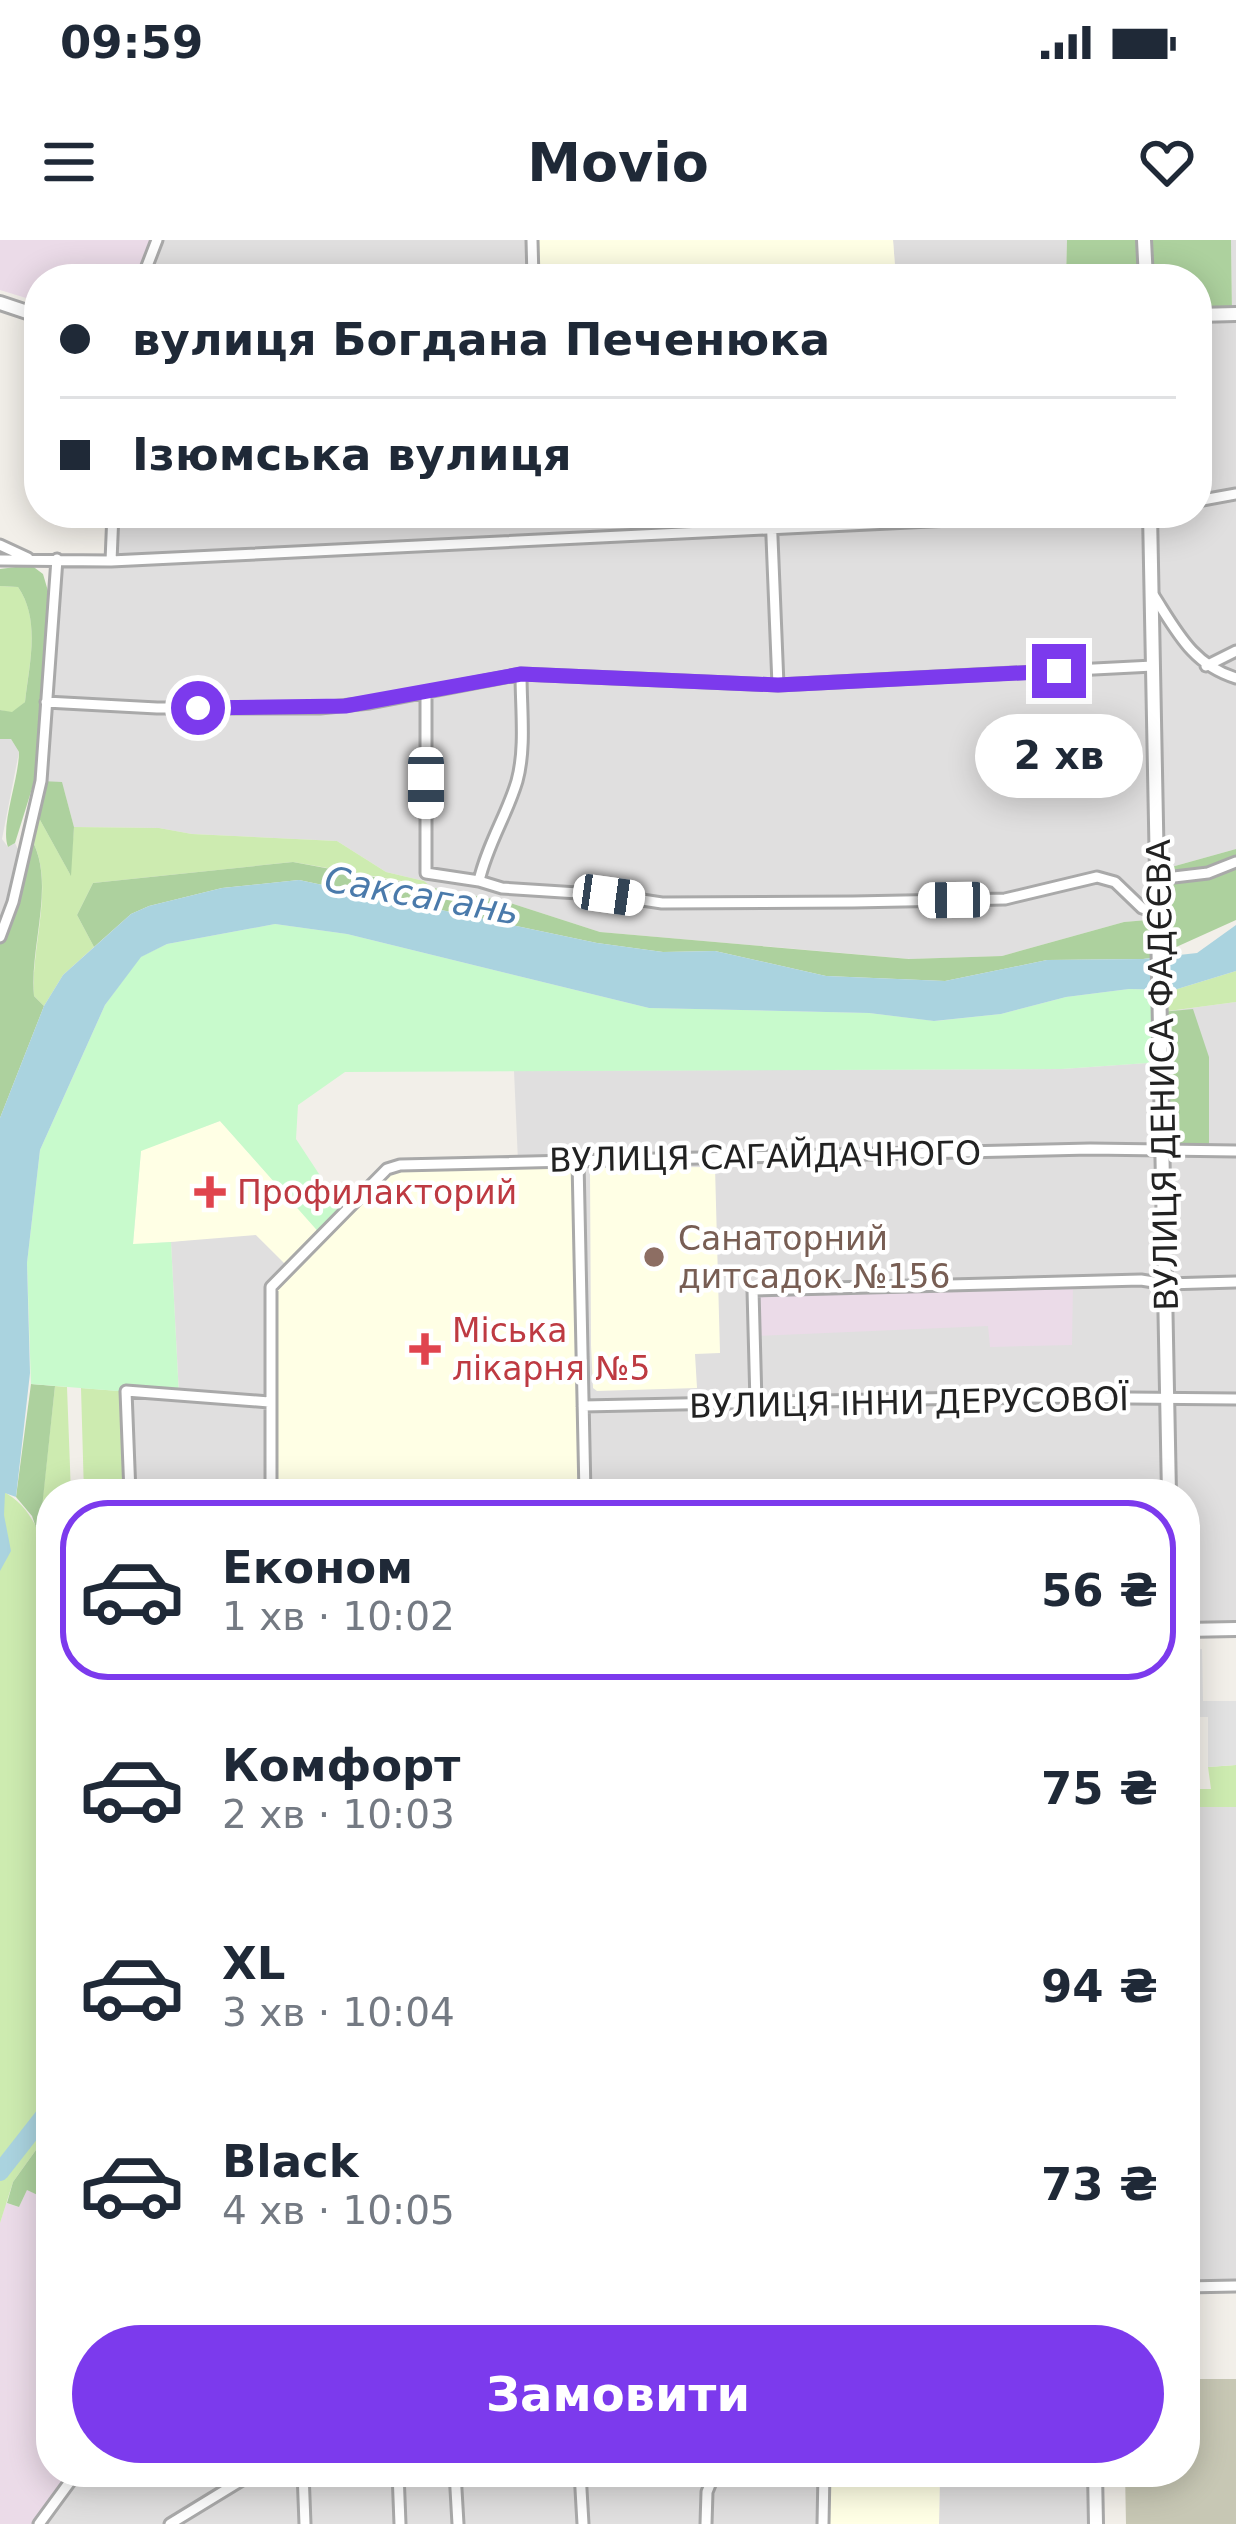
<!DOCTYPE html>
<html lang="uk">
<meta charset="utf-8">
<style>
:root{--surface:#fff;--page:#f2f2f3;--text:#1f2937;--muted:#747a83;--line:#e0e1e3;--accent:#7c3aed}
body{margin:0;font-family:"DejaVu Sans",sans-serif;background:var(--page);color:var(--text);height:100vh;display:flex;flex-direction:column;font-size:45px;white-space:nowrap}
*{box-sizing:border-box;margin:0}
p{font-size:39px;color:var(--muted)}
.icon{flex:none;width:66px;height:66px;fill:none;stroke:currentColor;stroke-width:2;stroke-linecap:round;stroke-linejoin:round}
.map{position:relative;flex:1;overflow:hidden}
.drawer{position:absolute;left:36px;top:1239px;width:1164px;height:1008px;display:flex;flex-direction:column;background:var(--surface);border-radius:48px;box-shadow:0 6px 30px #0003}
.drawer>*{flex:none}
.top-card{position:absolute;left:24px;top:24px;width:1188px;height:264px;border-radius:48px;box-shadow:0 6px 30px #0003;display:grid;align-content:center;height:264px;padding:0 36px;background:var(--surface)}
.end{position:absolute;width:54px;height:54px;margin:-27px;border:15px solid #7c3aed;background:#fff;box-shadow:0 0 0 6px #fff}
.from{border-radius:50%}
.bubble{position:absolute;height:84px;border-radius:42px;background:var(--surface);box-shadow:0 6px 30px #0003;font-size:39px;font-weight:600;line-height:84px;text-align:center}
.car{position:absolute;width:36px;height:72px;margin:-36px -18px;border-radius:15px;box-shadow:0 0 9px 3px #0007;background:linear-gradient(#fff 24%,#345 0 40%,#fff 0 76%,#345 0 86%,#fff 0)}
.top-card b{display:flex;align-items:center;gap:42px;height:114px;font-size:45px}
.top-card b+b{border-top:3px solid var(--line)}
.top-card i{width:30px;height:30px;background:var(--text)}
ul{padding:21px 0 0;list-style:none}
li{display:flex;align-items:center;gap:36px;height:180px;margin:0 24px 18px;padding:0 12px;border:6px solid transparent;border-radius:48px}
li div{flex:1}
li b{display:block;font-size:45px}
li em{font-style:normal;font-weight:600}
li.current{border-color:var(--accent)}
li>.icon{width:108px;height:108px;stroke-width:1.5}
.primary-button{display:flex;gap:24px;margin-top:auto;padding:24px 36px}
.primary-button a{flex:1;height:138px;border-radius:72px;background:var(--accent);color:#fff;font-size:48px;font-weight:600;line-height:138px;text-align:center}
.status{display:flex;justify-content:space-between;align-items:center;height:84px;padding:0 60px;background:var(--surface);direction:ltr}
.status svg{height:33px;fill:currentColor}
header{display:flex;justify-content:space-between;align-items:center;height:156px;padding:0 36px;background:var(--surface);font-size:54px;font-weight:600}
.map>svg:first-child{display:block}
.residential{fill:#e0dfdf}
.industrial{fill:#ebdbe8}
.education{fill:#ffffe5}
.construction{fill:#c7c7b4}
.grass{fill:#cdebb0}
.forest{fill:#add19e}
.park{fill:#c8facc}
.parking{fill:#e2e2e2}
.water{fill:#aad3df}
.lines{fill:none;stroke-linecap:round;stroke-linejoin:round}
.river{stroke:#aad3df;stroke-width:18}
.minor-casing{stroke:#a9a9a9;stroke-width:15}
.tertiary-casing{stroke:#a9a9a9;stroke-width:18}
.minor{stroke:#fff;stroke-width:9}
.tertiary{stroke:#fff;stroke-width:12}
.route{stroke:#7c3aed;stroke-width:15}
.health-dot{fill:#e0444e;stroke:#fff;stroke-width:4.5}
.education-dot{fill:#8d6e63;stroke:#fff;stroke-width:4.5}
.labels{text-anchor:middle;stroke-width:9;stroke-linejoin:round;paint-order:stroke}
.street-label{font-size:33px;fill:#222;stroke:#fff}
.health-label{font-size:33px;fill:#be3a42;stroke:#fff;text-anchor:start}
.education-label{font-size:33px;fill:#785e54;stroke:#fff;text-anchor:start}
.water-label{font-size:36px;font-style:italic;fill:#4a7aab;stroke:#fff}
</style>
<div class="status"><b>09:59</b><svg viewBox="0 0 49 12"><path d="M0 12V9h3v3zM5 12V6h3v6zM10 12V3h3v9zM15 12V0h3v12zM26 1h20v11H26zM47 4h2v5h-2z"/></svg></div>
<header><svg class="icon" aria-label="menu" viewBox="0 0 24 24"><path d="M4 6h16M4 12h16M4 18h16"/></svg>Movio<svg class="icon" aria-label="heart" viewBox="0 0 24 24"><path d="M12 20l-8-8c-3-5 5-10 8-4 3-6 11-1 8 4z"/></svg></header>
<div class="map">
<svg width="1236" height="2284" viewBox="0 0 1236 2284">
<rect width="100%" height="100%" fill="#f2efe9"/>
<path class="residential" d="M157,0H532L533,39H142Z
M893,0H1067L1066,39H896Z
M1231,0H1236V609L1157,631L1159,679L1124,682L1002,716L910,719L600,692L504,661L430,647L424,641L386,632L337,601L192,594L159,588L74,587L64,550L41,541L57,319L111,321L113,273H1197V75L1232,73Z
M0,499H11L19,512L2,599L8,607L15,603L21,615L0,697Z
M1236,762V1389L1185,1390V1254H585L518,922L514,831L1062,829L1161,822V772Z
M243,993L256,995L289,1027L271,1254H124L119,1151L179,1155L171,1002Z
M1185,1567H1236V2046L1187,2047Z
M77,2232H824L823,2284H39Z
M940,2232H1095L1096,2284H939Z"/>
<path class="industrial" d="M0,0H150L136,39H39V62L0,50Z
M1073,1042L1072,1105L990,1107L988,1086L755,1096L753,1050Z
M44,1944H51V2232H72L34,2284H0V1983L6,1963L19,1967L27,1950Z"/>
<path class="education" d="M532,0H893L896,39H533Z
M220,881L322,995L387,929L578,921L585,1254H271L269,1055L288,1027L256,995L133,1005L141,910Z
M715,927L720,1113L695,1114L697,1148L597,1151L593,1148L591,1105L590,928Z
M824,2232H940L939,2284H823Z"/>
<path class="construction" d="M1185,2139H1236V2284H1126L1125,2232H1185Z"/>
<path class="grass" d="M0,346L18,347C41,380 29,424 25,462L12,473L0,470Z
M34,569L70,634L74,587L159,588L192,594L337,601L386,632L424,641L430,646L293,622L93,643L77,675L94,707L63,735L44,766L34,756C30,704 59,637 27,592Z
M1236,731V762L1161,772V750H1174Z
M55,1146L67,1147L71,1254H51V1889L13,1942L0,1983V1250C21,1260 29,1273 39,1292Z
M81,1148L119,1151L124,1254H84Z
M1236,1525V1567H1185V1549H1211L1208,1527Z"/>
<path class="forest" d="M1067,0H1231L1232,74L1197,75V39H1066Z
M31,325L43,334L48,351L35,539L15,603L8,607C0,586 19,539 19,512L11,499H0V470L12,472L25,462C29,425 41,380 18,347L0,346V329Z
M41,541L62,542L74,587L71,636L34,569Z
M27,592C59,637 29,703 34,756L44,766L0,878V697Z
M1236,609V680L1174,708L1182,714L1143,719L1047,720L945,741L826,736L715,711L663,712L597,703L299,640L222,648L149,666L131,674L94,707L77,675L93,643L293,622L504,661L600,692L909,719L1002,716L1124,682L1159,679L1157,631Z
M1193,769L1209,817V912L1164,913L1161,772Z
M31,1144L55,1146L39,1296L32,1276L16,1257Z
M51,1889V1944H44V1958L27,1950L19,1967L7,1963L13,1942Z"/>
<path class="park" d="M275,684L347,694L649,768L869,773L935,781L1001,774L1066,757L1129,749L1161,750L1162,822L1062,829L345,832L298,865L296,899L344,972L322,996L220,881L141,911L133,1004L171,1002L179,1156L31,1144L27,1023L40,910L105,765L140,717L167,704Z"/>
<path class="parking" d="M1202,1409L1203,1461H1236V1525L1208,1527V1477H1185V1410Z"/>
<path class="water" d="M299,640L597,703L663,712L715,711L826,736L945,741L1047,720L1143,719L1197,713L1236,685V731L1174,750L1129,749L1066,757L1001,774L934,781L869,773L649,768L347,694L275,684L167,704L141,717L105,765L40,910L27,1023L30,1133L16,1257L5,1253L4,1275L11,1311L0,1331V878L44,766L63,735L131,674L149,666L222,648Z"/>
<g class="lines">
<path class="river" d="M0,1932L47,1872L51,1858"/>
<defs>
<path id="minor" d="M532,0L533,39
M142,39L157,0
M1197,261L1236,254
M771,273L778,445
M0,305L28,318
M0,320L111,321L1093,273
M111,321L113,273
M1154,356C1177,392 1193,425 1236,438
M1206,426L1236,411
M521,434L778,445L1153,426
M426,453V633L479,641
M46,462L157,468H320L370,463L521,434C521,469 526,508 517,541C507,575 487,605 479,641L502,648L609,655L662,663L853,662L1005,659L1097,637L1115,642L1142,668L1159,674
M1157,639L1208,633L1236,622
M0,697L13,662L41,541L57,319
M578,921L585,1254
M756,1163L753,1050L1141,1040L1166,1044L1236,1042
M583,1166L1022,1157L1236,1159
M130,1254L126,1151L269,1162
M271,1254V1047L387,929L400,925L1090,909L1236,911
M1185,2047L1236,2046
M303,2232L305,2284
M398,2232L400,2284
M455,2232L458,2284
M580,2232L583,2284
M39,2284L77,2232
M170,2284L255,2232
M706,2284L707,2252L715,2232
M823,2284L824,2232"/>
<path id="tertiary" d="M1144,0L1146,39
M0,63L39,76
M1197,75L1236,74
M1150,273L1169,1254
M1185,1390L1236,1389
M1095,2232L1096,2284"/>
</defs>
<use href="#minor" class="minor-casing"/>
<use href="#tertiary" class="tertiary-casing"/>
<use href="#minor" class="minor"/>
<use href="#tertiary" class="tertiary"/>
</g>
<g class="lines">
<path class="route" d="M198,468L345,466L521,434L778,445L1059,431"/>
</g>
<g class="health-dot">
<path d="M204 934h12v12h12v12h-12v12h-12v-12h-12v-12h12z"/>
<path d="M419 1091h12v12h12v12h-12v12h-12v-12h-12v-12h12z"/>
</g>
<circle class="education-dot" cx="654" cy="1017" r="12"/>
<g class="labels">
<g class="street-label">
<text transform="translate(1162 835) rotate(-91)" y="12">ВУЛИЦЯ ДЕНИСА ФАДЄЄВА</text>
<text transform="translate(765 916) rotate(-1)" y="12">ВУЛИЦЯ САГАЙДАЧНОГО</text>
<text transform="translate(909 1162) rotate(-1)" y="12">ВУЛИЦЯ ІННИ ДЕРУСОВОЇ</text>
</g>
<g class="health-label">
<text x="237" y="964">Профилакторий</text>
<text x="452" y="1102">Міська<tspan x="452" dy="38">лікарня №5</tspan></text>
</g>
<g class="education-label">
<text x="678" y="1010">Санаторний<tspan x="678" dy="38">дитсадок №156</tspan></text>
</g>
<g class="water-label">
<text transform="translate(422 655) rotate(10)" y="13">Саксагань</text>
</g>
</g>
</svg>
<i class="end from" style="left:198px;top:468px"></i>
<i class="end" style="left:1059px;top:431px"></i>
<div class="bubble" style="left:975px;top:474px;width:168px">2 хв</div>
<i class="car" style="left:426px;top:543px;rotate:180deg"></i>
<i class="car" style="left:609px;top:655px;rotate:98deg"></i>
<i class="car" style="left:954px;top:660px;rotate:269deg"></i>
<div class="top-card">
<b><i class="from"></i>вулиця Богдана Печенюка</b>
<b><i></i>Ізюмська вулиця</b>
</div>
<section class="drawer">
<ul>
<li class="current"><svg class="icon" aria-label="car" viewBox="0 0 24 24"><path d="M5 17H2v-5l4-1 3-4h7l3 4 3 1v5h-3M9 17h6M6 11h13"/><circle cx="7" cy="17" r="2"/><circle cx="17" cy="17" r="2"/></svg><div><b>Економ</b><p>1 хв · 10:02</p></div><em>56 ₴</em></li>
<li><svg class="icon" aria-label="car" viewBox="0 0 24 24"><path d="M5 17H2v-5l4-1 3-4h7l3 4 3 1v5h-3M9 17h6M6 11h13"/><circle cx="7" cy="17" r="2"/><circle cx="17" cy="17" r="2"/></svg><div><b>Комфорт</b><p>2 хв · 10:03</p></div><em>75 ₴</em></li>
<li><svg class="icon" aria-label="car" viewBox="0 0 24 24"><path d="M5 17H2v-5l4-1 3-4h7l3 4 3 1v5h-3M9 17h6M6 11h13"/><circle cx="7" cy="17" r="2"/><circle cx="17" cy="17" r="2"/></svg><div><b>XL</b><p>3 хв · 10:04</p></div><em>94 ₴</em></li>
<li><svg class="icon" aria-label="car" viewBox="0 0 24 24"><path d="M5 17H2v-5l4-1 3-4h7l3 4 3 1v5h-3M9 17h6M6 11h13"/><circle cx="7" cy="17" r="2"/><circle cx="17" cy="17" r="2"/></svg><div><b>Black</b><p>4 хв · 10:05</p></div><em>73 ₴</em></li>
</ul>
<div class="primary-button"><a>Замовити</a></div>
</section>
</div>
